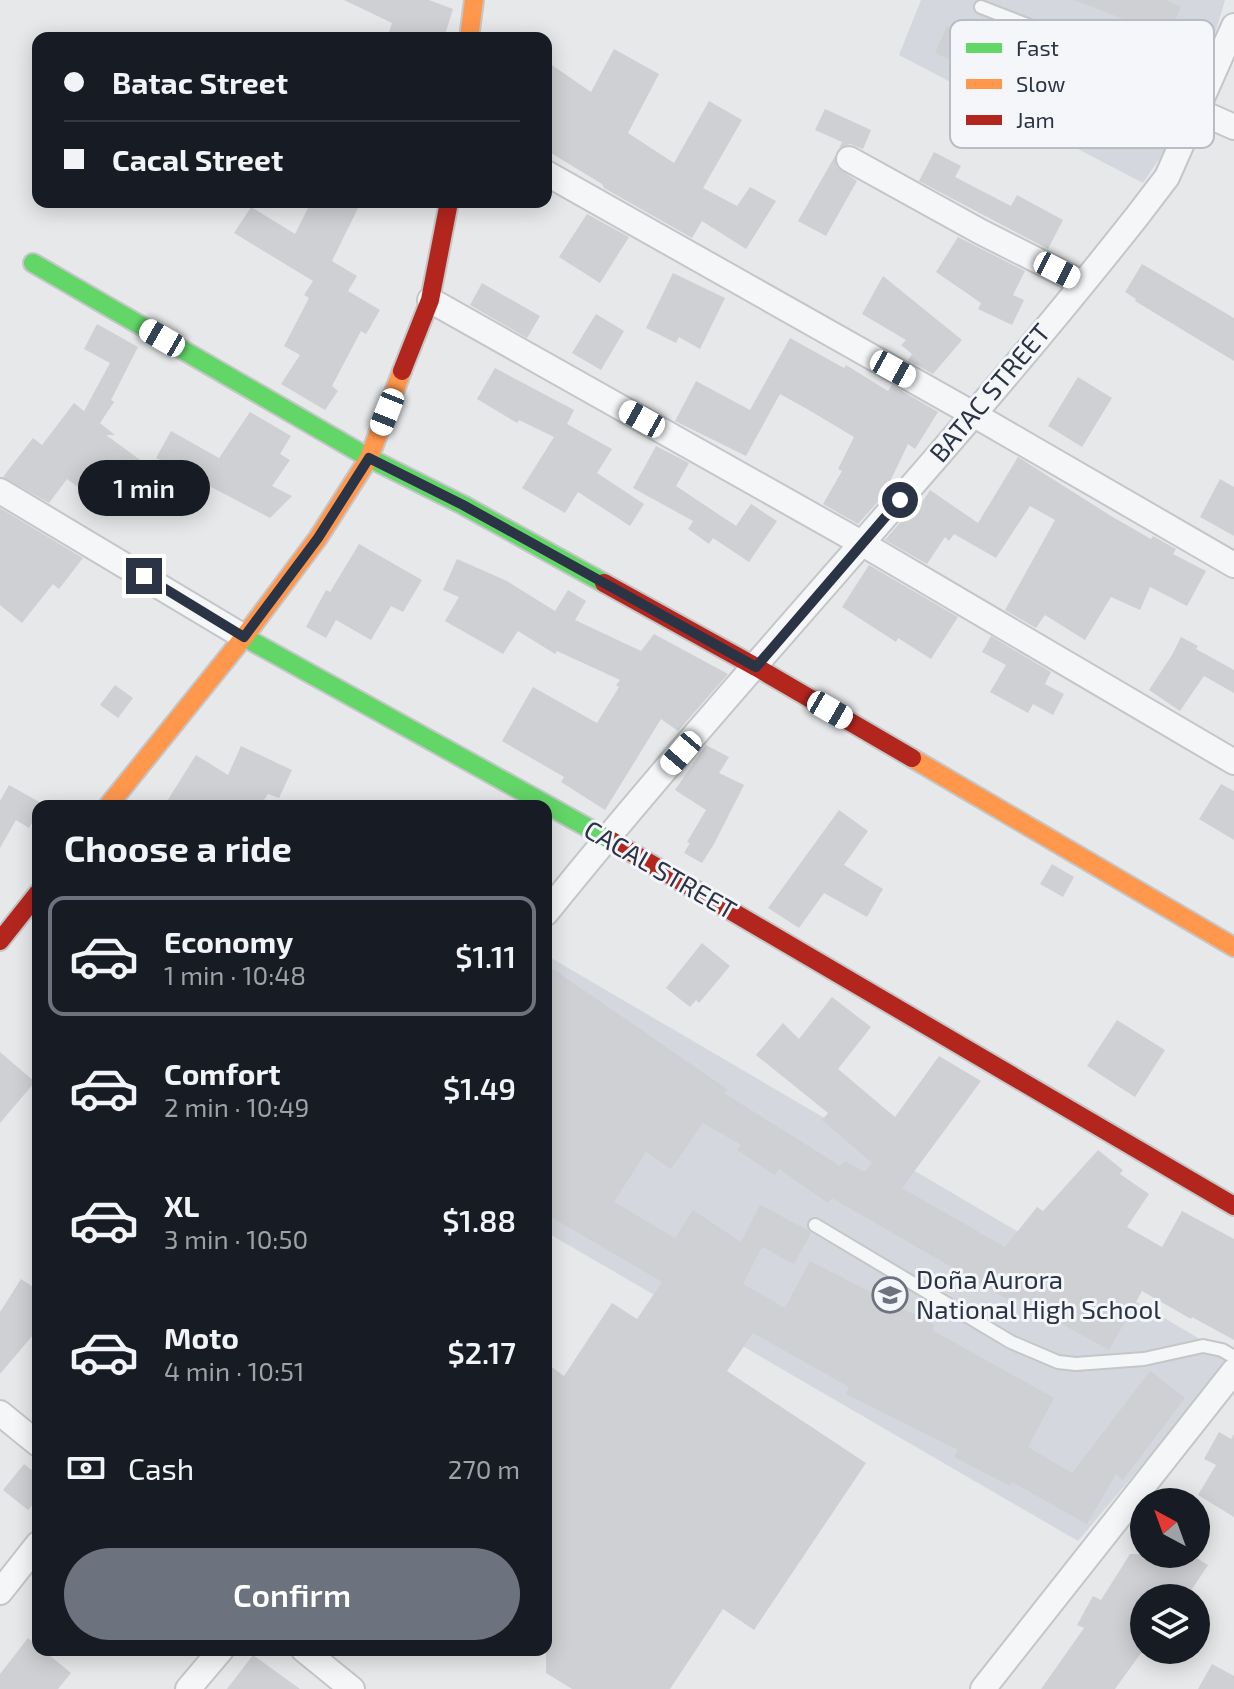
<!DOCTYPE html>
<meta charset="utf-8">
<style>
:root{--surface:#171b24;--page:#20242c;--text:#f1f3f6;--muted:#9ea1a6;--line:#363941;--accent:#6c737f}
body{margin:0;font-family:"Exo 2",sans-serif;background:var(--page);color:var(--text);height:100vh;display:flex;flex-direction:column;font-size:30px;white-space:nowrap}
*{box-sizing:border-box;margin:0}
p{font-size:26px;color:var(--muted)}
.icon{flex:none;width:44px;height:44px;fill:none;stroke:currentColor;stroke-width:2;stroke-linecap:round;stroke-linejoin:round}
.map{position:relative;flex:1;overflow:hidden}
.drawer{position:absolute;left:32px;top:800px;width:520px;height:856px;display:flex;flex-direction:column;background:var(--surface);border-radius:16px;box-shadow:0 4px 20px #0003}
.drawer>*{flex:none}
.guide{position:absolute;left:32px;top:32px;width:520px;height:176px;border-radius:16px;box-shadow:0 4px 20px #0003;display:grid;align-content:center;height:176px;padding:0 32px;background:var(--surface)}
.needle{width:52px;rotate:319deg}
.controls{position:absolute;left:1130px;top:1488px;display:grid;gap:16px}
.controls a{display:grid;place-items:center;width:80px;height:80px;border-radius:50%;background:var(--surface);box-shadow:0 4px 20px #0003;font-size:40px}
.end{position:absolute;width:36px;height:36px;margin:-18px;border:10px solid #2b3445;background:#fff;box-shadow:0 0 0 4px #fff}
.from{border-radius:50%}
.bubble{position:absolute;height:56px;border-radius:28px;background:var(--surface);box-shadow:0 4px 20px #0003;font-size:26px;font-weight:600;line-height:56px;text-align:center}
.car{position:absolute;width:24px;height:48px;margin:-24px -12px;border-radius:10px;box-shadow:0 0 6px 2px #0007;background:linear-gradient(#fff 24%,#345 0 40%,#fff 0 76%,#345 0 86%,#fff 0)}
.guide b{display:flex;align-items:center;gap:28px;height:76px;font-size:30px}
.guide b+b{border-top:2px solid var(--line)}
.guide i{width:20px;height:20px;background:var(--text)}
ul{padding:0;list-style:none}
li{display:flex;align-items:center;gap:24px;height:120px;margin:0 16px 12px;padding:0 16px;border:4px solid transparent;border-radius:16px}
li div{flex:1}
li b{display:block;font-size:30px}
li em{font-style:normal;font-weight:600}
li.selected{border-color:var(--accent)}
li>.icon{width:72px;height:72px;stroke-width:1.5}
h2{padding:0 32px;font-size:36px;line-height:96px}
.pay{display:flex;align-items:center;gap:20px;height:88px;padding:0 32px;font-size:30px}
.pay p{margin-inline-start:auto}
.primary-button{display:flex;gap:16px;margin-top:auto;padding:16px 32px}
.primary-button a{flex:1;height:92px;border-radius:48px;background:var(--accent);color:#fff;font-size:32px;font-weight:600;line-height:92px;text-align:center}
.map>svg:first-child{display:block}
.built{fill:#d4d7dd}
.building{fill:#ced0d3}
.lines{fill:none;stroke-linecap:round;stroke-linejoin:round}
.lane-casing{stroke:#c4c6c8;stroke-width:16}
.street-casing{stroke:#c4c6c8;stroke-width:28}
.fast-casing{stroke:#c4c6c8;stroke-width:22}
.slow-casing{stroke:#c4c6c8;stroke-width:22}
.jam-casing{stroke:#c4c6c8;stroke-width:22}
.lane{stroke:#f5f6f7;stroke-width:12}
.street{stroke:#f5f6f7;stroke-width:24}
.fast{stroke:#63d668;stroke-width:18}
.slow{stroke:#ff974d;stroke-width:18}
.jam{stroke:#b3261e;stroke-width:18}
.route{stroke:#2b3445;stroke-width:10}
.labels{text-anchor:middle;stroke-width:6;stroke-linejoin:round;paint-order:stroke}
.street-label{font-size:26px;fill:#2b3445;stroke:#f4f6f9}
.poi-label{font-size:26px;fill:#2b3445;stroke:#f4f6f9;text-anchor:start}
.key{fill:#f4f6f9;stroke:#b8bcc3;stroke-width:2}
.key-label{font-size:22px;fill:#2b3445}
</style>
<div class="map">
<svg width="1234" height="1689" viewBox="0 0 1234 1689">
<rect width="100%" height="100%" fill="#e6e8ea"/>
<path class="built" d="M921,0H1225L1210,50L1167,147L1143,183L899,55Z
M546,955L915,1171L1232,1358L1078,1541L546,1232Z"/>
<path class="building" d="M344,0H429L453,9L444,38H387L392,23Z
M1074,0H1166L1181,7L1168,36Z
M947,26L1038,67L1039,65L1084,85L1086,82L1136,109L1115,147L1065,120L1068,113L935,53Z
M614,49L659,74L628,133L674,163L709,101L742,120L703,188L737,206L750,187L776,201L746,249L702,221L692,238L604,188L602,184L546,150V61L591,92Z
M825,109L871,130L863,149L850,144L839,148L842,142L815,130Z
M934,152L961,166L955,177L1011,206L1017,195L1063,220L1048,249L919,181Z
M835,156L837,167L857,181L826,236L798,221Z
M311,202H361L332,261L357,276L348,291L380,310L366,334L361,331L332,386L338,391L325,410L281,384L300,355L284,346L309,298L304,295L313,281L234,233L251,207L295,234Z
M587,214L629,237L600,283L559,257Z
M958,237L1025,271L1013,295L1024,300L1012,325L978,309L981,303L936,272Z
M1142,264L1234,318V361L1135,301L1136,299L1125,292Z
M673,273L725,298L700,349L679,337L676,343L646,328Z
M883,276L962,340L933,374L908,360L912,354L901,345L906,340L862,314Z
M482,283L540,316L527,338L470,305Z
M596,314L624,331L601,370L572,353Z
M97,324L138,347L111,400L114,402L100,423L115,435H106L147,465L126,494L119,489L109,503L100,497L97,501L67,479L49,503L3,477L33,438L42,445L74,403L84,411L110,363L84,349Z
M790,338L844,368L846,365L888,391L892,385L938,412L915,449L908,444L883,496L858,524L823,504L842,471L838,469L854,437L807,409L780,394L746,456L675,421L696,381L750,410Z
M495,368L574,410L567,424L612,449L597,473L644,504L630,526L578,492L565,513L522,488L554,437L519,420L517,423L477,399Z
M1078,377L1112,398L1082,447L1048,426Z
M250,412L291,436L280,454L290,460L272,486L292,496L270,518L156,458L171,431L219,458Z
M656,446L689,463L676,486L736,526L751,504L777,521L749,562L713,538L709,544L688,529L693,521L633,488Z
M1018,457L1111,516L1151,539L1153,536L1174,548L1176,549L1173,554L1206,571L1187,606L1150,587L1140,610L1111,597L1085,640L1045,615L1036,628L1005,610L1055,520L1030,506L996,558L954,534L949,541L945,537L927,564L885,540L909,512L914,514L930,490L978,523Z
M1220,479L1234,487V536L1200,517Z
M0,508L83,558L59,589L53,584L22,623L0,605Z
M359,544L422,580L403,612L391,606L371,640L336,620L326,638L306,627L326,590L330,592Z
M457,559L507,581L555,611L568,590L586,601L575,620L641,651L654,634L728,674L678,731L661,719L605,810L561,782L564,777L502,741L533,687L597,723L619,687L616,685L620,680L557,651L555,654L518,631L503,654L445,621L459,597L443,590Z
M869,565L958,617L931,659L898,638L896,642L842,607Z
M991,636L1051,672L1045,684L1064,694L1053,715L1033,704L1028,713L990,692L1006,665L982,652Z
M1181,637L1198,646L1196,649L1234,670V693L1204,676L1180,711L1149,690L1172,655Z
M115,685L133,698L118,718L100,705Z
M706,745L729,757L719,773L744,785L714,844L702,863L684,853L690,843L687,842L706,810L675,790Z
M241,746L292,770L279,798L268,794L260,806H164L196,755L228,775Z
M1221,784L1234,791V840L1199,819Z
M9,785L43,804L38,806V812L29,828L16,820L0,848V801Z
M839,810L868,831L844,865L883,889L867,917L824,893L799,928L768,908Z
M1052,864L1074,877L1063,897L1040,884Z
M702,943L730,966L699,1003L696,1000L690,1007L666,988Z
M553,969L727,1089L724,1093L840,1166L845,1161L865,1172L872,1163L822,1120L828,1113L756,1055L783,1023L799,1039L832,997L871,1027L838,1069L895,1117L939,1056L981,1081L902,1188L1005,1247L1037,1207L1043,1211L1098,1150L1123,1170L1120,1174L1149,1194L1127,1227L1162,1247L1182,1211L1234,1239V1340L1192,1317L1191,1319L1142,1291L1109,1350L1015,1298L1012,1302L832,1198L828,1203L779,1169L775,1175L737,1150L741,1145L703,1123L671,1169L646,1152L614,1202L675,1238L693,1210L741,1242L760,1205L808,1230L811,1233L794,1264L762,1247L743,1284L785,1308L810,1261L935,1325L932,1330L1054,1398L1028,1447L1072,1473L1150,1371L1185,1398L1123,1480L1116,1474L1087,1524L1012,1482L1010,1486L954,1457L958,1450L846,1394L849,1387L753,1333L727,1371L866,1463L754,1630L723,1609L670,1689H572L546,1673V1363L564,1376L612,1303L637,1319L662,1282L546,1214V980Z
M1117,1020L1165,1050L1135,1097L1087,1066Z
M0,1052L35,1082L0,1123Z
M21,1279L38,1290V1329L0,1374V1312Z
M1219,1432L1231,1439L1234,1434V1517L1198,1495L1216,1465L1204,1459Z
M24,1464L38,1475V1499L28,1510L3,1490Z
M1130,1554H1190L1208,1565L1186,1598H1144V1649L1115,1689H1041L1084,1628L1077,1625L1093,1596L1101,1600Z
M28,1638L38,1646V1650H43L71,1673L58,1689H0V1674Z
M253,1655L300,1689H227Z
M1212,1664L1234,1676V1689H1198Z"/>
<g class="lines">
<defs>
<path id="lane" d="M981,7L1205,94
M815,1225L1011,1342L1058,1362L1076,1364L1144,1359L1203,1346L1222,1350L1234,1357"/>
<path id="street" d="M1198,111L1234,127
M849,159L981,232L1082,283
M546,173L973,414L1234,565
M430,300L863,544L1234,762
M0,491L244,637
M546,913C737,676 949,455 1138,215L1167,177L1234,26
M0,1413L38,1444
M0,1592L38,1544
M304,1650L352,1689
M188,1689L221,1650
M983,1689L1234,1371"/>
<path id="fast" d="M33,263L369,458L463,505L604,583
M244,637L612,841"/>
<path id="slow" d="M469,38L474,0
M912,758L1234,947
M108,806L244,637L318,538L369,458L402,371"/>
<path id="jam" d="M402,371L430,300L449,202
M604,583L756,667L912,758
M612,841L1234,1206
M0,941L38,893"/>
</defs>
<use href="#lane" class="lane-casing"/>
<use href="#street" class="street-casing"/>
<use href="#fast" class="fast-casing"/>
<use href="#slow" class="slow-casing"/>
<use href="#jam" class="jam-casing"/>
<use href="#lane" class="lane"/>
<use href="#street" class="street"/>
<use href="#fast" class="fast"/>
<use href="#slow" class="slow"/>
<use href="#jam" class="jam"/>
</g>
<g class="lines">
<path class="route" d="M144,576L244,637L318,538L369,458L463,505L756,667L900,500"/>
</g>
<defs>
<symbol id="school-ring" viewBox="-11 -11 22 22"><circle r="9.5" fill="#f4f6f9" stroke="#6c737f" stroke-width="1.5"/><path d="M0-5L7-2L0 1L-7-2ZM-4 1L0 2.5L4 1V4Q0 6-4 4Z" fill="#6c737f"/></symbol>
</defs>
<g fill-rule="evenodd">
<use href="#school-ring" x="870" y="1275" width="40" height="40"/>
</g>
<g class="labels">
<g class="street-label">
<text transform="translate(990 393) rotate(-50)" y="9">BATAC STREET</text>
<text transform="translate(660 870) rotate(30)" y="9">CACAL STREET</text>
</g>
<g class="poi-label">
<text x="916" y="1289">Doña Aurora<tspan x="916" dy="30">National High School</tspan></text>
</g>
</g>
<rect x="950" y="20" width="264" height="128" rx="12" class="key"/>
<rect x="966" y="43" width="36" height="10" fill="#63d668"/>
<rect x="966" y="79" width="36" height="10" fill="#ff974d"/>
<rect x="966" y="115" width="36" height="10" fill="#b3261e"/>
<g class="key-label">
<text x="1016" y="56">Fast</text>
<text x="1016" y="92">Slow</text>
<text x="1016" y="128">Jam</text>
</g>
</svg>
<div class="controls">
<a><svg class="needle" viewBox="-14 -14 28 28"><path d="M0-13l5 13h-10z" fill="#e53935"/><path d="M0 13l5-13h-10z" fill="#9ea1a6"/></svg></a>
<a><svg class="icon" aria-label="layers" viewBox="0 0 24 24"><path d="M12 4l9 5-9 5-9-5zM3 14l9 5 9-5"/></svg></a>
</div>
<i class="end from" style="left:900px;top:500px"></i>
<i class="end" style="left:144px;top:576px"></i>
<div class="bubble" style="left:78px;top:460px;width:132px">1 min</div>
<i class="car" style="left:1057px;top:270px;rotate:117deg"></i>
<i class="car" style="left:162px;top:338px;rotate:300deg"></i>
<i class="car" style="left:893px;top:369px;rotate:119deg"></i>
<i class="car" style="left:387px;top:412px;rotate:202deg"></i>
<i class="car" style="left:642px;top:419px;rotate:299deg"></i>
<i class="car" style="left:830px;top:710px;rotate:120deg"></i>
<i class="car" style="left:681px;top:753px;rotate:221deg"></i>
<div class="guide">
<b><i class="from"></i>Batac Street</b>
<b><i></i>Cacal Street</b>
</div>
<section class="drawer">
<h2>Choose a ride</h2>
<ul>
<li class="selected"><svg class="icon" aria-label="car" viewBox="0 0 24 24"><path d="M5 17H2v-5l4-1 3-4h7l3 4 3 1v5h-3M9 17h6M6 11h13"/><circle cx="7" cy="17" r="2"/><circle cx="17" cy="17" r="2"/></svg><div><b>Economy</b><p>1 min · 10:48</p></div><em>$1.11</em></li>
<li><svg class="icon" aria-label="car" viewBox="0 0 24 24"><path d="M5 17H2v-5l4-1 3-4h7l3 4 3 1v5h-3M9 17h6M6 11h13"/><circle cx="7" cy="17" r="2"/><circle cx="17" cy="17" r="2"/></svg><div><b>Comfort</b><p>2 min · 10:49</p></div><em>$1.49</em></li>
<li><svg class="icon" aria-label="car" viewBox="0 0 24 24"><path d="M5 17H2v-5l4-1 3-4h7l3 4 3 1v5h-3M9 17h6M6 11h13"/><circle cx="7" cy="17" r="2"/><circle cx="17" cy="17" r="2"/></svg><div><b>XL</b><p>3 min · 10:50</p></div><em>$1.88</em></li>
<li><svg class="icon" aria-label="car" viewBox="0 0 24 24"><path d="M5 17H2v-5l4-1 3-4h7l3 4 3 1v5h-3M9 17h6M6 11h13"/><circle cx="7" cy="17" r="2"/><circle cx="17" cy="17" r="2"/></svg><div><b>Moto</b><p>4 min · 10:51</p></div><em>$2.17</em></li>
</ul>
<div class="pay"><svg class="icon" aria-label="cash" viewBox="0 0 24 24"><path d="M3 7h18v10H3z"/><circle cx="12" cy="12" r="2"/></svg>Cash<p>270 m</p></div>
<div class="primary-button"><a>Confirm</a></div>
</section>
</div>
